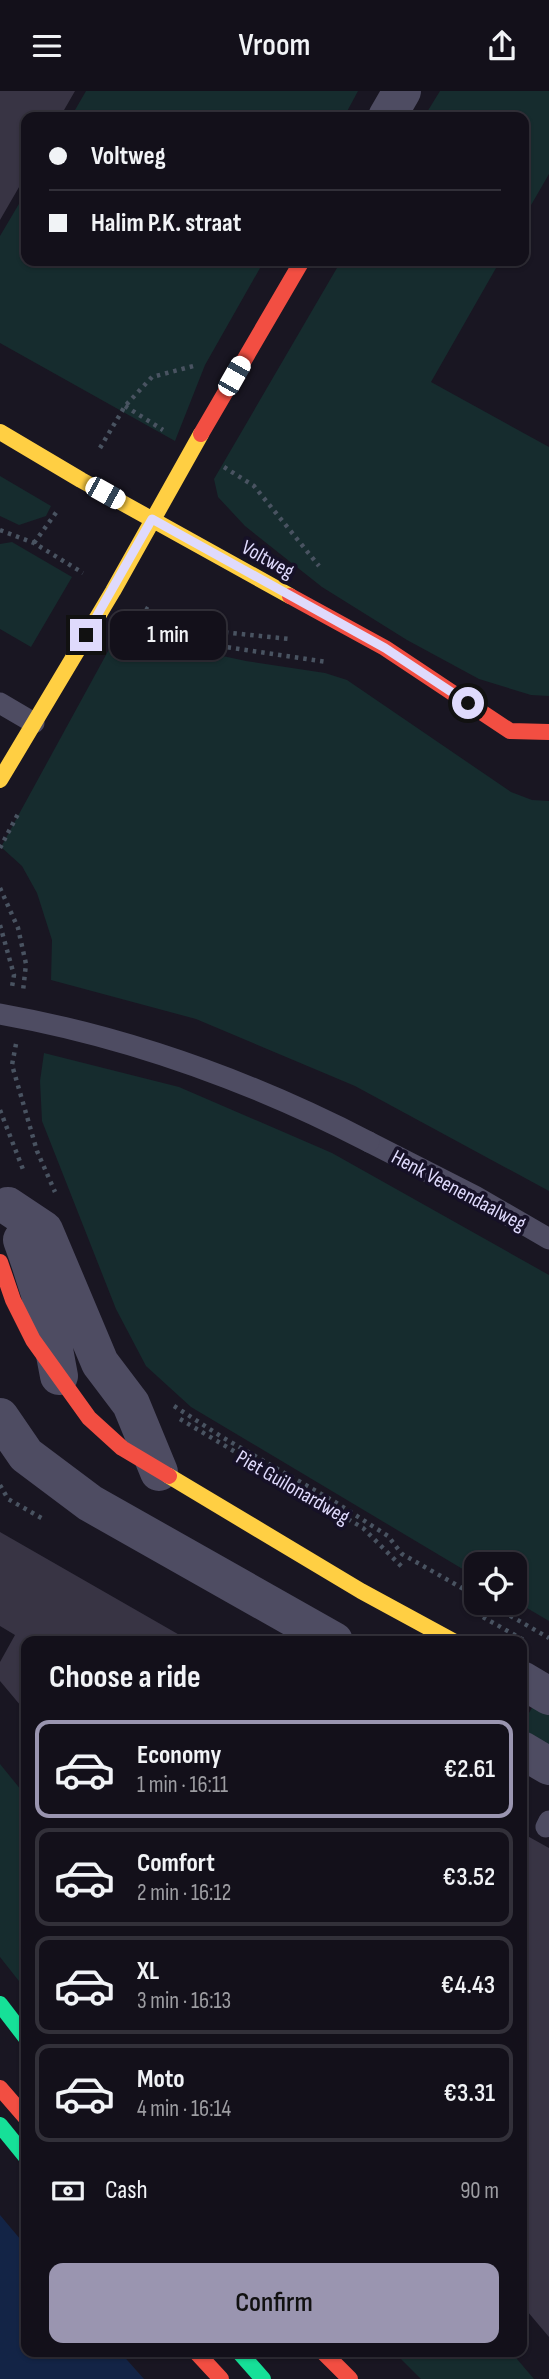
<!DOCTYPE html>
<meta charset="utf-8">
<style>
:root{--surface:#13101a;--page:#201e27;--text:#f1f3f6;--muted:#9d9da2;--line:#323039;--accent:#9a95b0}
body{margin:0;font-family:"Sofia Sans Condensed",sans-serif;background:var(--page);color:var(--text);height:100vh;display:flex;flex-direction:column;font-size:26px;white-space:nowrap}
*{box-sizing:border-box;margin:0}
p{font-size:23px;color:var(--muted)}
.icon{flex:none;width:38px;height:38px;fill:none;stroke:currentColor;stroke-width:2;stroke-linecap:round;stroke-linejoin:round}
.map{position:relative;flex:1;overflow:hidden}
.drawer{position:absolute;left:21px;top:1545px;width:506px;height:721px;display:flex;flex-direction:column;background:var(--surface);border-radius:14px;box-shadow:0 2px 5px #0004,0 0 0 2px var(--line)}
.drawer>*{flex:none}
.guide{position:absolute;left:21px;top:21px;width:508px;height:154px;border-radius:14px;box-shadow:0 2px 5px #0004,0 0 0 2px var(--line);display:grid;align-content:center;height:154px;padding:0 28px;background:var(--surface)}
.controls{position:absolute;left:464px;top:1461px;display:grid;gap:14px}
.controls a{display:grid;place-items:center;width:63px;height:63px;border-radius:14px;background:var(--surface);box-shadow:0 2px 5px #0004,0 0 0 2px var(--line);font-size:35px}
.end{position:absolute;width:32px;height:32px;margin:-16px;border:9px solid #dfdafc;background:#111;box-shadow:0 0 0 4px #111}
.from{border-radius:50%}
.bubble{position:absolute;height:49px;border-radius:14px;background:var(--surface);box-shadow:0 2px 5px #0004,0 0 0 2px var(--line);font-size:23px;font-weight:600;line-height:49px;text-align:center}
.car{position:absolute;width:21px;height:42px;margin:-21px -10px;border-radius:9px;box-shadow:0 0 5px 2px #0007;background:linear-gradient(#fff 24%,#345 0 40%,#fff 0 76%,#345 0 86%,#fff 0)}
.guide b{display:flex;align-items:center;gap:24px;height:66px;font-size:26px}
.guide b+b{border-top:2px solid var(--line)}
.guide i{width:18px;height:18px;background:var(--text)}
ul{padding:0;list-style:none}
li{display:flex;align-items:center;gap:21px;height:98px;margin:0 14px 10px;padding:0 14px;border:4px solid var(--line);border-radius:14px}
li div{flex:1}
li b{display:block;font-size:26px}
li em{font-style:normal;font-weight:600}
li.selected{border-color:var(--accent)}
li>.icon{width:63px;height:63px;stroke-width:1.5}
h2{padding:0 28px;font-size:32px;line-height:84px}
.pay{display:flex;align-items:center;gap:18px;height:77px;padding:0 28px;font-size:26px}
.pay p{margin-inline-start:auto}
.primary-button{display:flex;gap:14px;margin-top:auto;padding:14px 28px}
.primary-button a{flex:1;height:80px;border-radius:14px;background:var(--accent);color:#111;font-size:28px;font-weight:600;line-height:80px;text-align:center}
header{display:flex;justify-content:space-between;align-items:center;height:91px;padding:0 28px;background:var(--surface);font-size:32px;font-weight:600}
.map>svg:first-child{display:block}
.green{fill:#162c2e}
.water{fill:#132446}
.building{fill:#383444}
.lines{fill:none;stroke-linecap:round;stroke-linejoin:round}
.path{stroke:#495361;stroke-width:4.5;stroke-dasharray:3.5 5;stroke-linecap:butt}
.lane{stroke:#4e4c62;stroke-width:21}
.street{stroke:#4e4c62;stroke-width:38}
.fast{stroke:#16e098;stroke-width:16}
.slow{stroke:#ffcf43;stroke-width:16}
.jam{stroke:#f24e42;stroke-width:16}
.lane-bridge{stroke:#4e4c62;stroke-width:21}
.route{stroke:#dfdafc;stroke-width:9}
.labels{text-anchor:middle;stroke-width:7;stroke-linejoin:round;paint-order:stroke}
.street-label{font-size:21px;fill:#dfdafc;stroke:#161127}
</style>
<header><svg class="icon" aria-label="menu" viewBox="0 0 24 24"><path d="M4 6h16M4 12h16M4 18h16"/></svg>Vroom<svg class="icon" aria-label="share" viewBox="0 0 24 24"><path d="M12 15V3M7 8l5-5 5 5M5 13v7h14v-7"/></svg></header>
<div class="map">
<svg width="549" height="2288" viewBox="0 0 549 2288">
<rect width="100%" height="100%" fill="#191622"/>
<path class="green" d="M86,0H358L344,26H71Z
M440,0H549V83L523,128V26H424Z
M26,101V170H264L205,274L175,350L0,252V145Z
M341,170H500L431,291L549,356V605L531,604L479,588L407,549L322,496L245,435L218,406L214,388Z
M0,385L51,415L46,425L19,434L0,425Z
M12,451L72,486L31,556L0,538V453Z
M124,531L162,552L246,570L325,582L347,589L511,701L532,709L549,710V1100L355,995L196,928L51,889L52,849L37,802L22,775L1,756Z
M44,962L179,996L332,1062L549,1184V1530L515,1510L514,1474H476V1486L191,1316L146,1275L116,1218L42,1030L40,990Z
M533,1615L549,1624V1655L522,1639V1634Z
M0,1673L26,1705V1899L0,1866Z
M394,2261H511L534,2288H421Z"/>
<path class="water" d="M0,2124L26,2155V2261H120L144,2288H0Z"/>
<path class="building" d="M0,0H75L60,26H26V84L0,129Z
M0,1441L190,1550H26V1621L0,1590V1571L15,1544L0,1535Z
M522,1742L549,1757V2246L522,2214Z"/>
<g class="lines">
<path class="path" d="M125,315L163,339
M100,357L125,315L152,286L197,274
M224,376L254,395L319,475
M0,439L34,452L83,482
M34,452L58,419
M145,517L183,537L289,548
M140,528L178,549L327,571
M0,757L19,721
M0,797L18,837L26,873L23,900
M0,834L14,884L12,896
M16,953L12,974L37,1060L55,1101
M0,1019L24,1081
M174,1315L222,1346L335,1411L388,1445L402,1463L476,1505
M180,1328L363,1437L404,1478
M0,1394L8,1408L45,1429
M488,1512L549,1547
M483,1526L527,1551"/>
<path class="lane" d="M0,612L34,632
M369,1051L475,1105L549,1148
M546,1736L549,1730"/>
<path class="street" d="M387,26L402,0
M8,1115L44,1139L100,1272L131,1313L159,1381
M22,1149C39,1195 51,1237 59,1285
M0,1326L26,1364L90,1412L334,1550
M522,1589L549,1605
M522,1659L549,1675"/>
<path class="fast" d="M0,1913L26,1947
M0,2034L26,2066
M239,2261L263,2288"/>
<path class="slow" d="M0,341L81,389L290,505
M0,689L113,500L201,343
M169,1385L361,1500L453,1550"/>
<path class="jam" d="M201,343L302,170
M290,505L385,557L510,640L549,641
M0,1171L13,1209L33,1249L89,1327L122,1357L169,1385
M0,1997L26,2027
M196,2261L221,2288
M323,2261L350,2288"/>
<path class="lane-bridge" d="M0,923C129,946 253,991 369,1051"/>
</g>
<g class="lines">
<path class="route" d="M86,544L152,428L385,557L468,612"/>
</g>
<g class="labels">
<g class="street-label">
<text transform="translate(268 468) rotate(29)" y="7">Voltweg</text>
<text transform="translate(459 1099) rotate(28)" y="7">Henk Veenendaalweg</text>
<text transform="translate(293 1396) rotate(30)" y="7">Piet Guilonardweg</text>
</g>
</g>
</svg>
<div class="controls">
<a><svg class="icon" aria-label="locate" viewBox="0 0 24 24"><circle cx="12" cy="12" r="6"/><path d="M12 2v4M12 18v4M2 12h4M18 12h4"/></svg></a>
</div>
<i class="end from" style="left:468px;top:612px"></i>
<i class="end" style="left:86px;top:544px"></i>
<div class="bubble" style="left:110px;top:520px;width:116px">1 min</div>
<i class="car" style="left:234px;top:285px;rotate:30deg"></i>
<i class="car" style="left:105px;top:402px;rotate:119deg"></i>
<div class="guide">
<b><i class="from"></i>Voltweg</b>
<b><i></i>Halim P.K. straat</b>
</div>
<section class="drawer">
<h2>Choose a ride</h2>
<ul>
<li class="selected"><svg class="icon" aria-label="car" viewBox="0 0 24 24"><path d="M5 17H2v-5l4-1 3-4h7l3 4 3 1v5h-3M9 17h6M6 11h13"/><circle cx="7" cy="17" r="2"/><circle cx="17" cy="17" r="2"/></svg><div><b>Economy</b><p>1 min · 16:11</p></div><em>€2.61</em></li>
<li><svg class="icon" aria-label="car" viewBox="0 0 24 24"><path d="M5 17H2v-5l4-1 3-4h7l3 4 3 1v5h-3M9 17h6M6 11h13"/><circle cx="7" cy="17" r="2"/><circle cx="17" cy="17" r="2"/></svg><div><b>Comfort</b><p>2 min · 16:12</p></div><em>€3.52</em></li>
<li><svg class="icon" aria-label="car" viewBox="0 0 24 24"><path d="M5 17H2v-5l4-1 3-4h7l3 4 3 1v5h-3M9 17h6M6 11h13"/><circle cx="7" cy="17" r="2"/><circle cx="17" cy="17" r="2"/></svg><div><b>XL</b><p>3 min · 16:13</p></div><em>€4.43</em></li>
<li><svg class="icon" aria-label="car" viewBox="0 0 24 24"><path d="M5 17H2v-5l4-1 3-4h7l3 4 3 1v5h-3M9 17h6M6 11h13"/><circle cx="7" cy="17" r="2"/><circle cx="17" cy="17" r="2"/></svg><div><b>Moto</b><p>4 min · 16:14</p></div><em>€3.31</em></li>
</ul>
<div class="pay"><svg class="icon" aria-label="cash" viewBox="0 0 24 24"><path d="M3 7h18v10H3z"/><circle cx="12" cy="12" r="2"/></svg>Cash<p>90 m</p></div>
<div class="primary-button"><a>Confirm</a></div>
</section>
</div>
